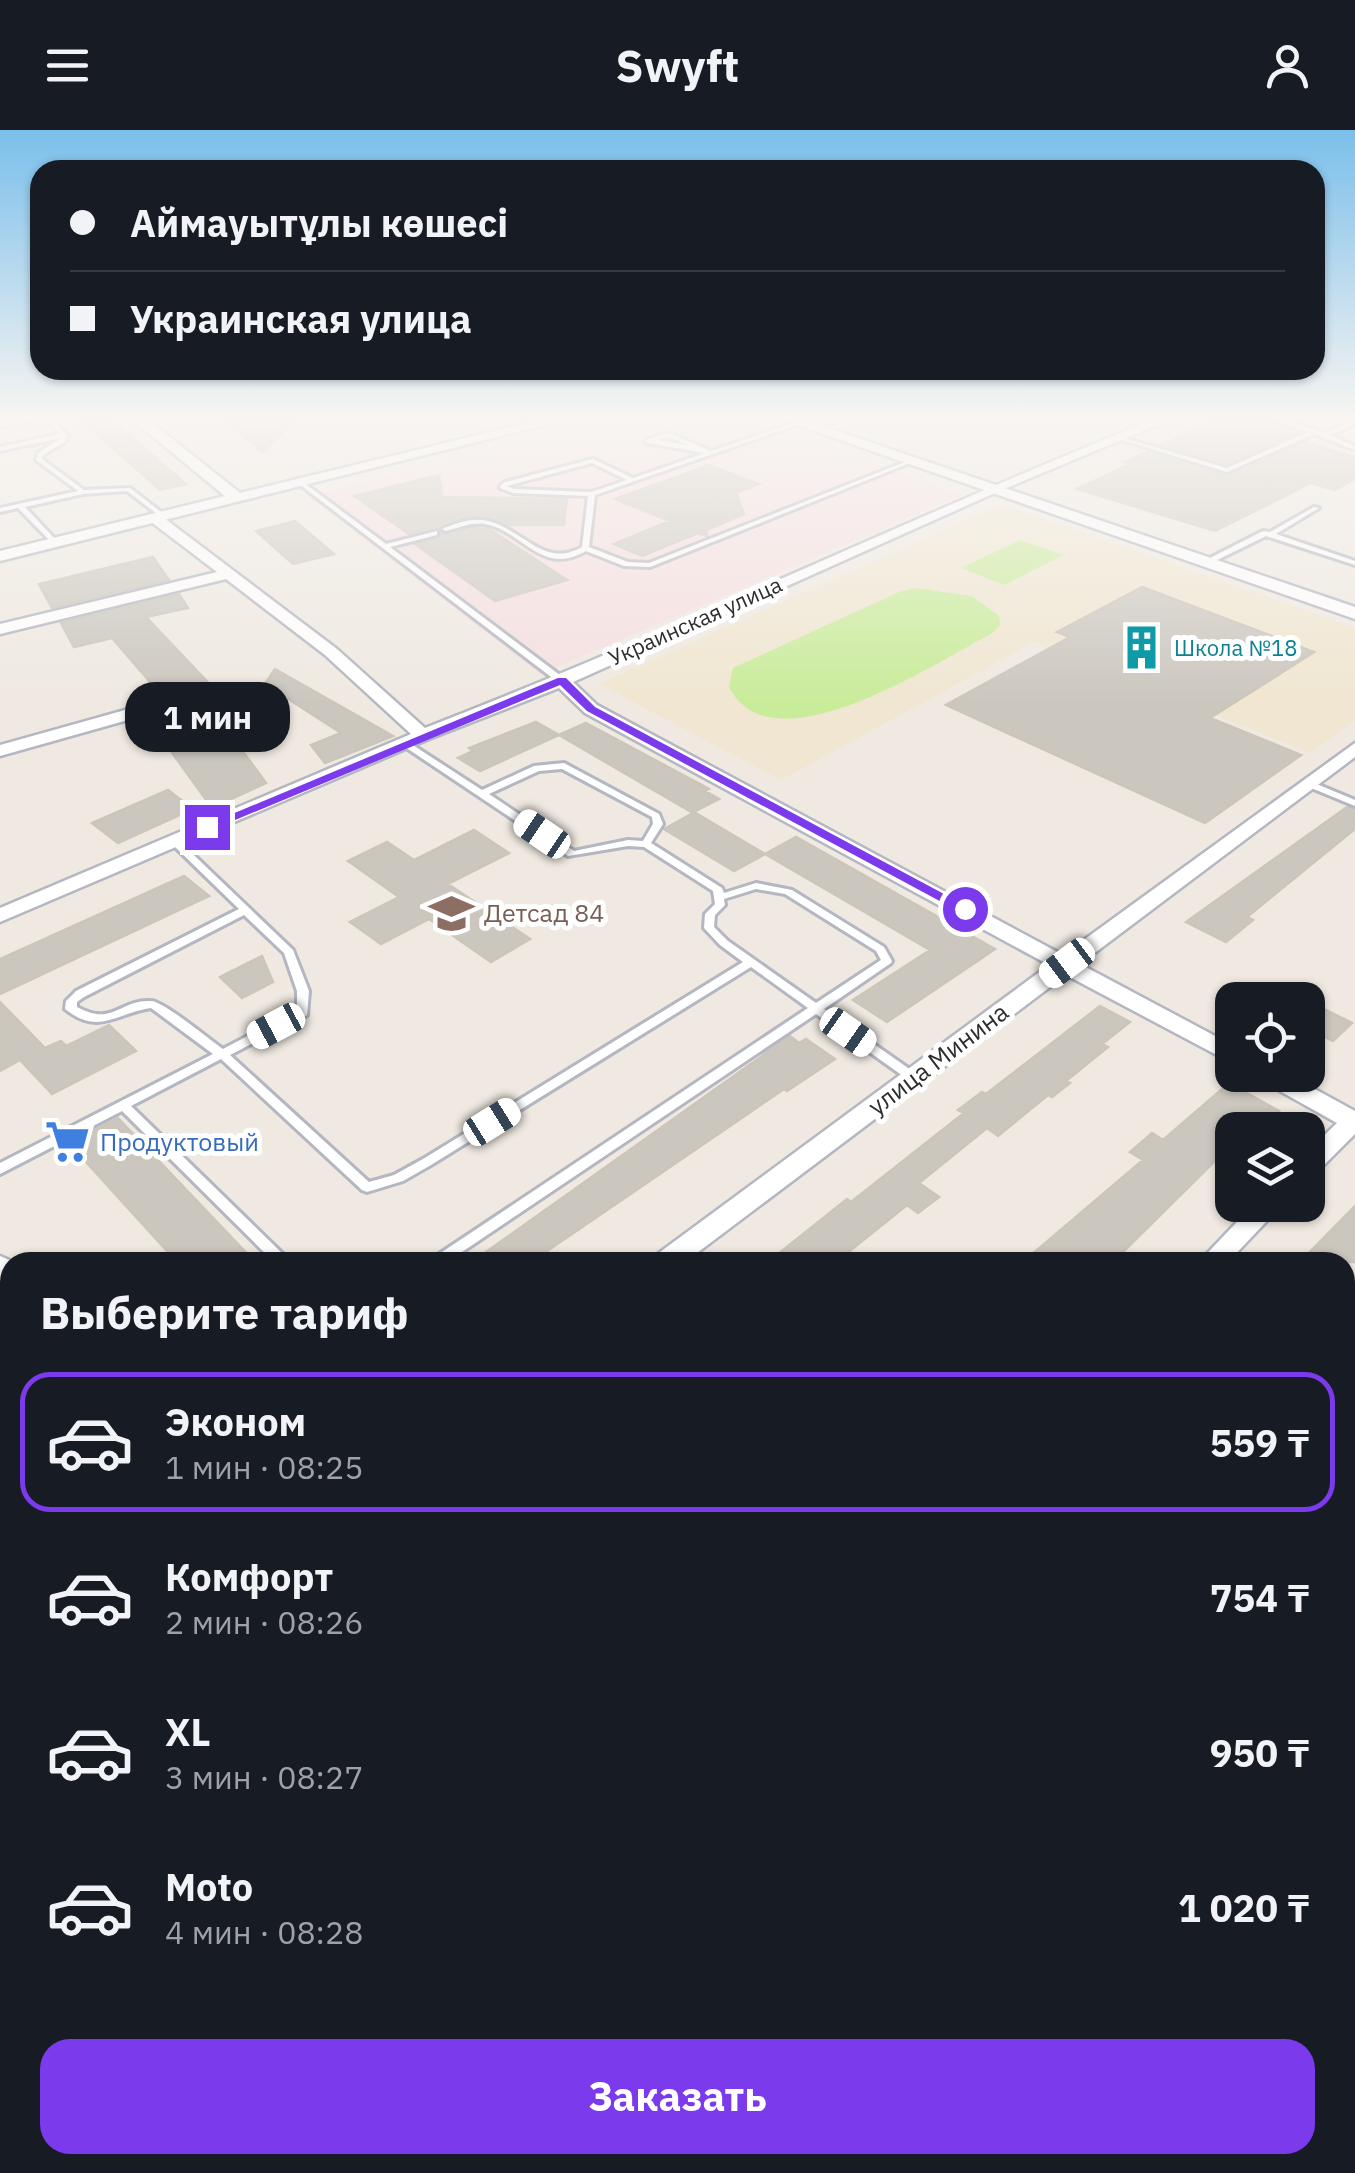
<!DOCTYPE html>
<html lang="ru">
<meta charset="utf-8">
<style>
:root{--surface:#171b24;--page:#20242c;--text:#f1f3f6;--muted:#9ea1a6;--line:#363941;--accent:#7c3aed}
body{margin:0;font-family:"IBM Plex Sans",sans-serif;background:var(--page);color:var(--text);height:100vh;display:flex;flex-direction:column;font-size:38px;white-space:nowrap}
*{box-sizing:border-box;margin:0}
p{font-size:32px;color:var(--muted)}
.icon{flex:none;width:55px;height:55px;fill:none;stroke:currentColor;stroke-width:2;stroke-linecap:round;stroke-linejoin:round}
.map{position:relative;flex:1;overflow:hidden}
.panel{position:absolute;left:0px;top:1122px;width:1355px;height:922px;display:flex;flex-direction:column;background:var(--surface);border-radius:30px 30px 0 0;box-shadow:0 2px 8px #0004}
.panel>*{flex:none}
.hud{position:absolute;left:30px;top:30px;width:1295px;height:220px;border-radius:30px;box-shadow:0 2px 8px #0004;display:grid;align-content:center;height:220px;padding:0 40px;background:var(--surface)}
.fabs{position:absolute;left:1215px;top:852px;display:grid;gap:20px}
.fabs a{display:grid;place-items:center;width:110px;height:110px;border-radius:20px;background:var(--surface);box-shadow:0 2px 8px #0004;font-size:50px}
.end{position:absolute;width:45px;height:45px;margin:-22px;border:12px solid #7c3aed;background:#fff;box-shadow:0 0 0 5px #fff}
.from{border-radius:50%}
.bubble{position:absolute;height:70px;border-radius:30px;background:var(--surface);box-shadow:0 2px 8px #0004;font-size:32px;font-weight:800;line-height:70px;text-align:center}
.car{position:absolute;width:30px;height:60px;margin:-30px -15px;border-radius:12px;box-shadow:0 0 8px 2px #0007;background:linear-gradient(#fff 24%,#345 0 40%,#fff 0 76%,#345 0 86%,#fff 0)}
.hud b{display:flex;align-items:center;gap:35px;height:95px;font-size:38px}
.hud b+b{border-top:2px solid var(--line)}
.hud i{width:25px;height:25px;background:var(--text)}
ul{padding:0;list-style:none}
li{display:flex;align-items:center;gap:30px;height:140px;margin:0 20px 15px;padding:0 20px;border:5px solid transparent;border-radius:30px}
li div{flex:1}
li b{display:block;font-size:38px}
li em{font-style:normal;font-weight:800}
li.selected{border-color:var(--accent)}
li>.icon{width:90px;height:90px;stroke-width:1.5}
h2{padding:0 40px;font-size:45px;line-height:120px}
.button{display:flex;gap:20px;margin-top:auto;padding:20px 40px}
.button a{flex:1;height:115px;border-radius:30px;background:var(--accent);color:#fff;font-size:40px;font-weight:800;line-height:115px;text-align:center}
header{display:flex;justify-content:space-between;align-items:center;height:130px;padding:0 40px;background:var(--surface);font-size:45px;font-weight:800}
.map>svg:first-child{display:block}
.education{fill:#f0e6d1}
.medical{fill:#f5dfe0}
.pitch{fill:#c9ec9a}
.building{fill:#cbc7bf;stroke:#cbc5ba;stroke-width:2.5}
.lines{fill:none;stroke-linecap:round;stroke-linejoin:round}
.service-casing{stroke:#b4b7c1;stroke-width:6}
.minor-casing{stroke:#b4b7c1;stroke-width:5}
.tertiary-casing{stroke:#b4b7c1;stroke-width:5}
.service{fill:#fff;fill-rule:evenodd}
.minor{fill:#fff;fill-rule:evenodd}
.tertiary{fill:#fff;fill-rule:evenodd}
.route{fill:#7c3aed}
.labels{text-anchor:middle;stroke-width:10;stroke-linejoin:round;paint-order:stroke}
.far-street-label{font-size:22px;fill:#2e2e2e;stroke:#fff}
.far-culture-label{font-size:22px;fill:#0d838f;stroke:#fff;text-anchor:start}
.education-label{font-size:25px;fill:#785e54;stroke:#fff;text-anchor:start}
.street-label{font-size:25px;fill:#2e2e2e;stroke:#fff}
.shop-label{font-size:25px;fill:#366cbe;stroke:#fff;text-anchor:start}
</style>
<header><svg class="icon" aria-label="menu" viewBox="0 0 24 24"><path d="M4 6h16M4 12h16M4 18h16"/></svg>Swyft<svg class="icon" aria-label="person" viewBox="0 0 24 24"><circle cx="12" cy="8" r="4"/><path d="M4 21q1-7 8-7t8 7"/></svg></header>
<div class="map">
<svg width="1355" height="2043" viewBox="0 0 1355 2043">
<rect width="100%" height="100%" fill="#efe9e1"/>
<path class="education" d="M1002,374L1355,498V591L1310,623L1034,512L781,650L599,554Z"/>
<path class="medical" d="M625,288H748L962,365L540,544L307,366Z"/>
<path class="pitch" d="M1020,410L1063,425L1004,455L961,438Z
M915,458L972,466L999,486L1000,495L991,504C936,532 772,642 729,557L733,538L899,462Z"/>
<path class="building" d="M78,288H110L186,354L160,360Z
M222,288H297L263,322Z
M1221,288H1266L1298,302L1227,334L1161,315Z
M1304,312L1355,327V349L1335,360L1311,353L1215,401L1077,359L1130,334L1124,332L1147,322L1226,346Z
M709,335L759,354L704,376L737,365L744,384L706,400L707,406L698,403L642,426L614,414L670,391L615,369Z
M439,345L442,367L567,369L564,395H508L476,386L409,404L354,366Z
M295,391L334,424L293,434L256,401Z
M471,398L489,399L567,450L495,471L415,414L438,409L441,403Z
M153,427L169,450L52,478L39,454Z
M1142,457L1314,522L1210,588L1301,625L1205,693L946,575L1070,507L1057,502Z
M179,464L188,478L146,487L238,584L219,589L266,653L212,678L147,588L170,581V569L163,567L112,508L74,517L61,493Z
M275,539L393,606L325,633L311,615L341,603L265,554Z
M536,592L559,605L480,641L458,628L473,621L469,618Z
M586,593L709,659L705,661L719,669L694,682L765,724L796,707L995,819L887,892L853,870L930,820L765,724L734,741L664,699L693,683L559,605Z
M168,660L193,679L118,713L92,693Z
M1347,677L1355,679V699L1247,787L1253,790L1226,812L1186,792Z
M474,700L509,723L448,754L530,809L491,832L429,789L381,814L350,792L399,767L348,731L387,712L414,730Z
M184,746L209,766L0,864V829Z
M262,826L273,852L242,868L220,847Z
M1308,871L1352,893L1333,911L1308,898Z
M0,872L45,918L61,911L66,916L109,895L136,921L52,964L20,930L0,941Z
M1100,876L1130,892L1102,914L1108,917L1066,951L1070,953L1052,967L1048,965L998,1006L987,998L919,1053L939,1067L918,1083L907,1075L836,1132H768L847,1069L851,1072L964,983L958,980L982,962L986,964Z
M790,906L799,913L806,909L835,929L787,961L784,959L531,1132H472Z
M1229,953L1279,981L1258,1000H1232V1014L1113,1132H1023L1143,1030L1130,1022L1152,1003L1163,1010Z
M118,988L255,1132H177L69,1013Z
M1355,1076V1132H1300Z"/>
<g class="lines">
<defs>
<path id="service" d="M46,288H52L68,306L65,312L43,325L42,329L84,360L130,358L165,385V387H161L127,361L83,364L25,377L57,411L58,413L54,415L18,378L0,382V378L78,361L36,330L38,323L61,308L0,321V317L60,304Z
M1270,288H1279L1325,303L1355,290V294L1330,305L1355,316V320L1314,304L1227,342L1115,308L1120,307L1227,338L1308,302Z
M797,292L802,293L595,365L589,417L628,432L649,433L910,330L915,331L650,437L624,436L586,421C541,447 523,401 485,394C472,392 458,398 446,401L442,399C456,393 473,387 488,391C523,399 544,439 582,417L588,366L513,363L500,358V356L505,352L593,329L633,348L705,323L647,313L645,310L669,303L711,321ZM669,307L688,315L656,310ZM592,333L627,350L591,362L514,359L507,356Z
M299,352H303L386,414L437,401V405L390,417L565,549V553H559L299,354Z
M1314,377L1319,378L1276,404L1355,431V435L1266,406L1209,434L1202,432L1263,401L1270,402Z
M405,610L482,660L534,636L564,633L659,684L663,694L651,713L722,758L724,763L756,753L792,760L884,817L892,831L891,833L824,879L918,945L920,948L918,951H910L816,884L447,1132H431L433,1128L808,878L751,837L431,1035L403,1051L367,1062L362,1060L221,929L131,976L287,1128L288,1132H274L122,981L0,1044V1033L213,924L151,878C116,883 99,906 65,879L66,871L76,861L239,779L171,713V709H177L293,820L309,861L307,885L230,925L369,1052L394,1045L423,1029L743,832L720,815L704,798L705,784L715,774L713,761L644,717L628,716L568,726L402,615V611ZM562,639L652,687L653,694L643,711L628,710L574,721L489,664L539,641ZM756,759L785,764L876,821L881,830L816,873L728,811L714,797L715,785L725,775L724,769ZM244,785L284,823L297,861V880L223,919C210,910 163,871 151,871C120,869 113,897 77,877V872L84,867Z
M1307,650L1355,670V676L1304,655L1302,653Z
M1355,1263C1355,1274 1355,1284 1345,1288C1345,1277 1343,1267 1355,1263Z
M1345,1328L1355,1333V1348L1345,1343Z
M1345,1591L1355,1596V1614L1345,1609Z
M1345,2014L1355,2020V2043H1347L1340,2035H1345Z
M1044,2035H1070L1074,2043H1048Z"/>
<path id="minor" d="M34,288L32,291L0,297V289Z
M1157,288H1174L997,362L573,552L597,575L1063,825L1355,613V627L1080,834L1232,915V933L1066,845L685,1132H653L656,1125L1049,835L585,583L559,558L429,609L0,792V778L411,604L325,525L226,449L0,504V494L217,442L150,391V385H160L337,519L425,598C673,502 911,387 1157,288Z
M161,570L167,571V579L0,626V615Z
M1258,945H1289L1355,981V1004L1317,1042L1308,1045V1021L1337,993L1262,951Z
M1253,1075H1282L1228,1132H1199Z
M10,1213V1239L0,1243V1217Z
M10,1601V1640L0,1644V1605Z
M266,2035H313L310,2043H263Z"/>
<path id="tertiary" d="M130,288H146L240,363L548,288H573L0,431V421L225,366Z
M777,288H799L1355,477V489Z
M0,1126L14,1132H10V1164L0,1161Z
M666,2035H720L724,2043H670Z"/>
</defs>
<use href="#service" class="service-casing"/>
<use href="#minor" class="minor-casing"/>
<use href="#tertiary" class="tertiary-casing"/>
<use href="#service" class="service"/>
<use href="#minor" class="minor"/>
<use href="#tertiary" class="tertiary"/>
</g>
<linearGradient id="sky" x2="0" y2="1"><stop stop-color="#7abfeb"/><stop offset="0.5" stop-color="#f8f5f2"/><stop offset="1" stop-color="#f8f5f2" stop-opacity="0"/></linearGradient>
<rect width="1355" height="574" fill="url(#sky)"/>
<path class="route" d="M558,548H566L595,577L972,779L960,782L587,581L560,555L211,700L201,697Z"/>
<defs>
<symbol id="building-bare" viewBox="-9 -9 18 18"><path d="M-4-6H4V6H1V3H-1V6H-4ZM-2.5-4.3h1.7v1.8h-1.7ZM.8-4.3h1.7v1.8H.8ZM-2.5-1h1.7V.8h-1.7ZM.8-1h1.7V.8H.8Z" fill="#0f9aa8" stroke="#fff" stroke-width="2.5" paint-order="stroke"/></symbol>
<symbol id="school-bare" viewBox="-9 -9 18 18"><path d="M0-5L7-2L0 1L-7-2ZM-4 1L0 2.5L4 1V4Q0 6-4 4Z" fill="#8d6e63" stroke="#fff" stroke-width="2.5" paint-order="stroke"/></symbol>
<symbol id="supermarket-bare" viewBox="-9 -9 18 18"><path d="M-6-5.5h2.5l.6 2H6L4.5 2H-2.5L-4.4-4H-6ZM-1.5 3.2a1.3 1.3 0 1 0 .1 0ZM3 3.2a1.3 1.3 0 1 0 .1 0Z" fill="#3f7fe0" stroke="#fff" stroke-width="2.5" paint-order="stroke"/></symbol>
</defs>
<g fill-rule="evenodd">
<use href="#building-bare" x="1110" y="486" width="63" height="63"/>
<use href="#school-bare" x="420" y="752" width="63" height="63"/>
<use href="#supermarket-bare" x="36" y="980" width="63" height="63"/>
</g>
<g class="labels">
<g class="far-street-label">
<text transform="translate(695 491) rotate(-24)" y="8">Украинская улица</text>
</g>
<g class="far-culture-label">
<text x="1174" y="526">Школа №18</text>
</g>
<g class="education-label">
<text x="484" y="792">Детсад 84</text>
</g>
<g class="street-label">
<text transform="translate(938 929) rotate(-37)" y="9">улица Минина</text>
</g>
<g class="shop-label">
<text x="100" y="1021">Продуктовый</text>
</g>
</g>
</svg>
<div class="fabs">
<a><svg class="icon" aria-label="locate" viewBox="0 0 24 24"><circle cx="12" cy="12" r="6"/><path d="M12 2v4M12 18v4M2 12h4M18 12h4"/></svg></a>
<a><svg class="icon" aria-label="layers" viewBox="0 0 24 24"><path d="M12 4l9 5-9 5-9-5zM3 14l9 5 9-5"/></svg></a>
</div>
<i class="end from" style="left:965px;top:779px"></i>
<i class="end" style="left:207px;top:697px"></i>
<div class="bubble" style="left:125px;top:552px;width:165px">1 мин</div>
<i class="car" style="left:542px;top:704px;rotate:304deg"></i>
<i class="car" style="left:1067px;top:833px;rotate:233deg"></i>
<i class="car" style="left:276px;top:896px;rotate:242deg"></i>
<i class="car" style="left:848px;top:902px;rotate:125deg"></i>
<i class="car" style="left:492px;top:992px;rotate:58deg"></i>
<div class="hud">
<b><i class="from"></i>Аймауытұлы көшесі</b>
<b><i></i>Украинская улица</b>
</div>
<section class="panel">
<h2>Выберите тариф</h2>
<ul>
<li class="selected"><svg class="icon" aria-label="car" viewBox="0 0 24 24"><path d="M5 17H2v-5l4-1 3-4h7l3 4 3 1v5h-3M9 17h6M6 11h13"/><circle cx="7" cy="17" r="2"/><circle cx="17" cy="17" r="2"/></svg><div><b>Эконом</b><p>1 мин · 08:25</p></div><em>559 ₸</em></li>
<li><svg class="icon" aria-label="car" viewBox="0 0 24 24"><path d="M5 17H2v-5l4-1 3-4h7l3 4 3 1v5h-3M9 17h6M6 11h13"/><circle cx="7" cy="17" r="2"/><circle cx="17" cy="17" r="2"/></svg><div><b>Комфорт</b><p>2 мин · 08:26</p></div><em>754 ₸</em></li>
<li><svg class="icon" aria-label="car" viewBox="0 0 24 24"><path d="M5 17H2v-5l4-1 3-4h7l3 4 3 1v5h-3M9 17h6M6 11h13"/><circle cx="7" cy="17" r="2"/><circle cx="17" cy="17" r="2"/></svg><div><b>XL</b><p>3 мин · 08:27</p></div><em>950 ₸</em></li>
<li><svg class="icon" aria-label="car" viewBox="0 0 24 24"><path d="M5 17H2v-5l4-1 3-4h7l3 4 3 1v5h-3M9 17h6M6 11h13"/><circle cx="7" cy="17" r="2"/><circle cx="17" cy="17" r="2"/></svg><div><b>Moto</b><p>4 мин · 08:28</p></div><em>1 020 ₸</em></li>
</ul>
<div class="button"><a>Заказать</a></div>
</section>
</div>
